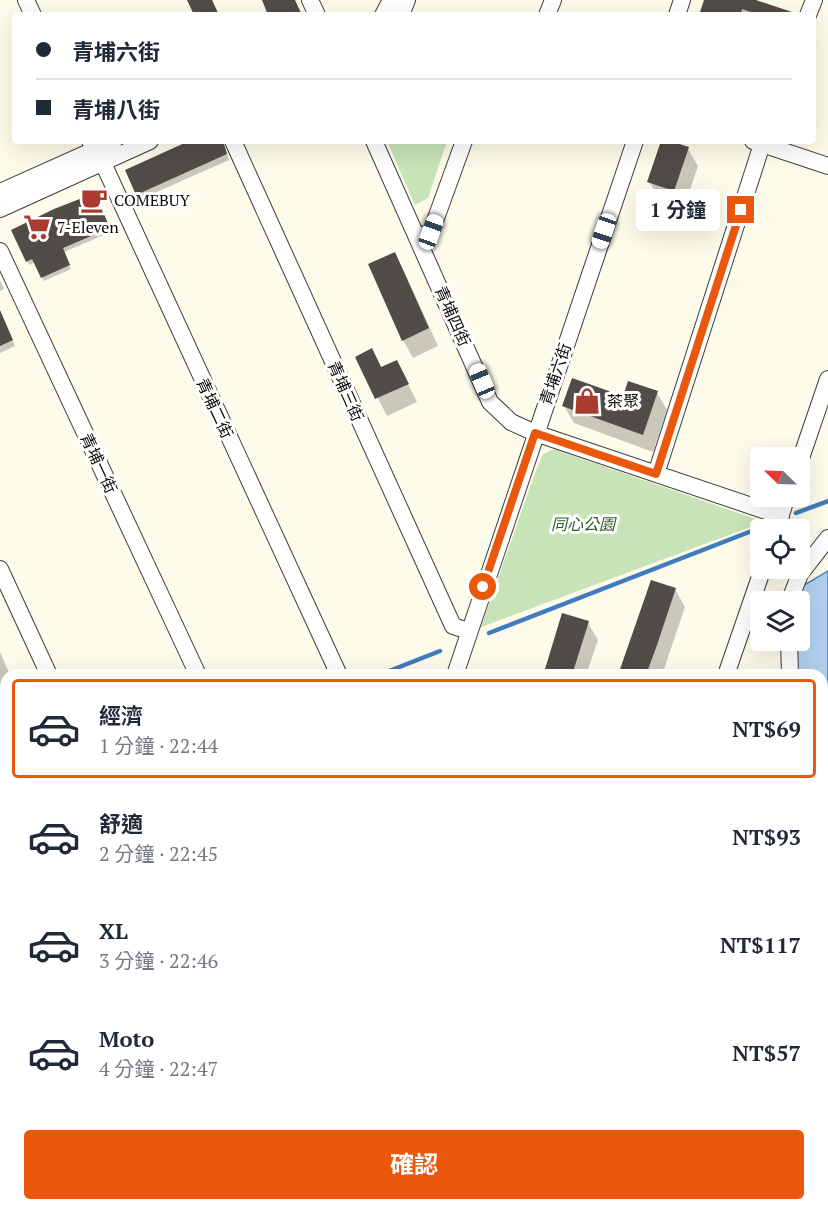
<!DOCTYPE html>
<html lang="zh-TW">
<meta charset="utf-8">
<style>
:root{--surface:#fff;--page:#f6f6f7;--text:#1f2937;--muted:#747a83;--line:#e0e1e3;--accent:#ea580c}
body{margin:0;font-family:"PT Serif","Noto Sans TC",serif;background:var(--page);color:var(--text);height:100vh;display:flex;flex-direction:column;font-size:22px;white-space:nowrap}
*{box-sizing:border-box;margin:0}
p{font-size:20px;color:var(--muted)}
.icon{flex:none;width:33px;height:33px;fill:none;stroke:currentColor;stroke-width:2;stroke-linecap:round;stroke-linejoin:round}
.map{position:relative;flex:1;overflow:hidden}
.sheet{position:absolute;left:0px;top:669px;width:828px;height:542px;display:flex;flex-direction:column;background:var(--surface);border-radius:18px 18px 0 0;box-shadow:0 6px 24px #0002}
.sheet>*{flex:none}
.guide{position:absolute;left:12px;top:12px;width:804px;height:132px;border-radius:6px;box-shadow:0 6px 24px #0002;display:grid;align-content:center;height:132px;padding:0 24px;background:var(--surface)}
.needle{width:39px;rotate:293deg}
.tools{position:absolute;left:750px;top:447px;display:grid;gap:12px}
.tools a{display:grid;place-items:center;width:60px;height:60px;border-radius:6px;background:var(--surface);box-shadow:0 6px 24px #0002;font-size:30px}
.end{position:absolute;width:27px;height:27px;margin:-14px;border:8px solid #ea580c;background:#fff;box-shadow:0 0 0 3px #fff}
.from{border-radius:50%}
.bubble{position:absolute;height:42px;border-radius:6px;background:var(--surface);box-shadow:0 6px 24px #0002;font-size:20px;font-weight:700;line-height:42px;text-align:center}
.car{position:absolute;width:18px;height:36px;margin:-18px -9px;border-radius:8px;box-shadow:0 0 4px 2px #0007;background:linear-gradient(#fff 24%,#345 0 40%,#fff 0 76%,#345 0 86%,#fff 0)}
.guide b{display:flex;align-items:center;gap:21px;height:57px;font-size:22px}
.guide b+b{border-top:2px solid var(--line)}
.guide i{width:15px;height:15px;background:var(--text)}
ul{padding:10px 0 0;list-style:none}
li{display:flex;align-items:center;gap:18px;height:99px;margin:0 12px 9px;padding:0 12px;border:3px solid transparent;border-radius:6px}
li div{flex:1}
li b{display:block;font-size:22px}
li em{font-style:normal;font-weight:700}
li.current{border-color:var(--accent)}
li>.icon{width:54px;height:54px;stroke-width:1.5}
.action{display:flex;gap:12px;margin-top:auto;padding:12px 24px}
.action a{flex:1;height:69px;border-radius:6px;background:var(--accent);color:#fff;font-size:24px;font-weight:700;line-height:69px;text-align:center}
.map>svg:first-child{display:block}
.green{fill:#c8e3b7}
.water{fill:#b2d1ef;stroke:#417cbe;stroke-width:1.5}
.shadow{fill:#0003}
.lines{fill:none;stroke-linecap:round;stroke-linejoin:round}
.stream{stroke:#417cbe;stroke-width:4.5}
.building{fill:#514c47}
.minor-casing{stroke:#3d3d3d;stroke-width:18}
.minor{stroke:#fff;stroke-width:16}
.route{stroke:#ea580c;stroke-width:8}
.labels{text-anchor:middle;stroke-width:6;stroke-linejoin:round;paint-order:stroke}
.poi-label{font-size:16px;fill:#0a0a0a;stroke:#fff;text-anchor:start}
.street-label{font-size:16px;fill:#0a0a0a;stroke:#fff}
.park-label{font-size:16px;font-style:italic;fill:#265922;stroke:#fff}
</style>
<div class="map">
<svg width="828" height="1210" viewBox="0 0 828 1210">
<rect width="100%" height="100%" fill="#fdfbe9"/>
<path class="green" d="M387,141H447L428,198L415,205Z
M554,449L764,522L481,627L535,473L543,454Z
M472,1205H539L537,1210H487Z"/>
<path class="water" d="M828,571V1049L822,1012V675H797L796,641L800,640V602L794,601V591Z"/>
<path class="shadow" d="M705,0H752L797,15H700Z
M193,141H223L229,160L141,199L138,194Z
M662,141L688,149L698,166L684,208L659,199L649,181Z
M97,199L111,232L64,252L71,269L44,281L35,262L30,265L27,261Z
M394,253L404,271L438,346L413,358L403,340Z
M0,280L4,289L0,291Z
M0,321L6,326L15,346L0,353Z
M372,350L382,368L397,362L417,402L387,416L357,357Z
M657,393L667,410L653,452L574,423L564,406Z
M675,589L685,607L662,675H619Z
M563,615L588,623L598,640L586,675H545Z
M0,652L10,675H6V803L0,805Z
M28,669L31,675H14Z
M0,969L6,982V1114L0,1103Z
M177,1204H227L230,1210H179Z"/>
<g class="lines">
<path class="stream" d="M796,513L828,501
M489,633L762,527
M379,675L440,651
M0,816L6,814"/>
</g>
<path class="building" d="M187,0H212L219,15H194Z
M262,0H295L302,15H268Z
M704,0H756L795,13L794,15H759L742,9L741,15H699Z
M189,141H223L227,154L136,195L125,170Z
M661,141H670L689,147L674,191L647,182Z
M95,193L110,228L63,248L70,265L41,278L32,259L26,262L11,230L54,209Z
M395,252L429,328L402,341L368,264Z
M0,310L13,340L0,346Z
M372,348L381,367L397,360L409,384L375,399L355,357Z
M572,378L623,396L628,381L658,391L643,435L562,406Z
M651,580L676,588L657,645L646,675H618Z
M562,613L589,621L572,675L545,669Z"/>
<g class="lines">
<defs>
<path id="minor" d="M26,0L33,15
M310,0L317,15
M383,15L391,0
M401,15L407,0
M547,15L553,0
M677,15L682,0
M808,15L814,0
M90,141L103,163L339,675
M233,141L453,626L468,631
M374,141L490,402L511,422L535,433L781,516
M753,141L828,166
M0,192L114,141
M0,209L150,141
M418,237L431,232L464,141
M0,251L198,675
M800,461L828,379
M656,474L763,141
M776,530L787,496
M0,569L49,675
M789,602L800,574L828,538
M789,640L790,675
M455,675L635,141
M726,675L763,568
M0,804L6,801
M0,826L6,824
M822,1175L828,1192
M277,1210L278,1204
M551,1210L553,1204"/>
</defs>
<use href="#minor" class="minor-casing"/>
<use href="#minor" class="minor"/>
</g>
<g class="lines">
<path class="route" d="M483,587L535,433L656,474L741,210"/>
</g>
<defs>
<symbol id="cafe-bare" viewBox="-9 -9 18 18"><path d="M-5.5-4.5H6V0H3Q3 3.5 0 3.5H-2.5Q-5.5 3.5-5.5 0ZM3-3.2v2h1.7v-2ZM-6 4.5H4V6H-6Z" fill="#aa3b31" stroke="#fff" stroke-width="2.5" paint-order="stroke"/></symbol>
<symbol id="supermarket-bare" viewBox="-9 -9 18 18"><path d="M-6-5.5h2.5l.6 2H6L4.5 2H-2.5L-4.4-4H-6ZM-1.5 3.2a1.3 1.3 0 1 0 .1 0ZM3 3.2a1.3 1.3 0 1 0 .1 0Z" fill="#aa3b31" stroke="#fff" stroke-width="2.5" paint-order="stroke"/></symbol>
<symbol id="shop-bare" viewBox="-9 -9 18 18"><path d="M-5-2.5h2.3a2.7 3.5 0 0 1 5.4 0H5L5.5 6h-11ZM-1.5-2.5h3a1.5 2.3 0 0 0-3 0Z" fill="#aa3b31" stroke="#fff" stroke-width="2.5" paint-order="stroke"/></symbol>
</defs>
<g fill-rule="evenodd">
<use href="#cafe-bare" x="75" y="181" width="38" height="38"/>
<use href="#supermarket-bare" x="18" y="208" width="38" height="38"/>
<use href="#shop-bare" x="568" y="382" width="38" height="38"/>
</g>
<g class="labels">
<g class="poi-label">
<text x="114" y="206">COMEBUY</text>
<text x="57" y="233">7-Eleven</text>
<text x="607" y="407">茶聚</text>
</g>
<g class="street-label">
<text transform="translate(453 316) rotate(66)" y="6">青埔四街</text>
<text transform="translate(555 374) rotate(-71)" y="6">青埔六街</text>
<text transform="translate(346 391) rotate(66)" y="6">青埔三街</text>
<text transform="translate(215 408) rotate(65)" y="6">青埔二街</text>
<text transform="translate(99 463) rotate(65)" y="6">青埔一街</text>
</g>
<g class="park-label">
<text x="583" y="530">同心公園</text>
</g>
</g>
</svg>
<div class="tools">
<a><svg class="needle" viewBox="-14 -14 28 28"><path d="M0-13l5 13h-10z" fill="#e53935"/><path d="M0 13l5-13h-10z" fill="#747a83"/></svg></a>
<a><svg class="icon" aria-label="locate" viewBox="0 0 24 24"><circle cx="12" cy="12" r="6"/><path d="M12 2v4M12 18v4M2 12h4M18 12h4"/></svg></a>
<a><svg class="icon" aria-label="layers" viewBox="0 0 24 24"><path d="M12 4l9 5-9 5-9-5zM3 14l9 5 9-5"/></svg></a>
</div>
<i class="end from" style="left:483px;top:587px"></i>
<i class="end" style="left:741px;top:210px"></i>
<div class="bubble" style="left:636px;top:189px;width:84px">1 分鐘</div>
<i class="car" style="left:604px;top:231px;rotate:199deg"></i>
<i class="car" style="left:431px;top:232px;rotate:20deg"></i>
<i class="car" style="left:482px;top:381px;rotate:337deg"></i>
<div class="guide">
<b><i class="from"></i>青埔六街</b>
<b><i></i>青埔八街</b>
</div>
<section class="sheet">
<ul>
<li class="current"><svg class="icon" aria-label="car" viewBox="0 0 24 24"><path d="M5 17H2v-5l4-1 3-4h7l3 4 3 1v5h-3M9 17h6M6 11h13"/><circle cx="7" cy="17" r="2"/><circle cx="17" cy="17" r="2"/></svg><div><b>經濟</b><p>1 分鐘 · 22:44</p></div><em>NT$69</em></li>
<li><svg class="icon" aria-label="car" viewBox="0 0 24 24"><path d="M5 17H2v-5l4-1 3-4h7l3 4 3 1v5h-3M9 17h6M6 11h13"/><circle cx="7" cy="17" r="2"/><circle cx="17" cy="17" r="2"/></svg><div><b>舒適</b><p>2 分鐘 · 22:45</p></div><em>NT$93</em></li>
<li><svg class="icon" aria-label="car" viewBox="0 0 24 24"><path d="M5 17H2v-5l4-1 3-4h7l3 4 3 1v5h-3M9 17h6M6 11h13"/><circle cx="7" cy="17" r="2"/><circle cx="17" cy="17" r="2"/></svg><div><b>XL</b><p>3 分鐘 · 22:46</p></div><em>NT$117</em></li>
<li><svg class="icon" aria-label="car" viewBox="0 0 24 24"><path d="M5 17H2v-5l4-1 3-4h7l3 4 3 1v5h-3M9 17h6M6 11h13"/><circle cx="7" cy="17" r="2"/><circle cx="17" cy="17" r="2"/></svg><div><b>Moto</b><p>4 分鐘 · 22:47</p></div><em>NT$57</em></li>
</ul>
<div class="action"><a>確認</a></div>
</section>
</div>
